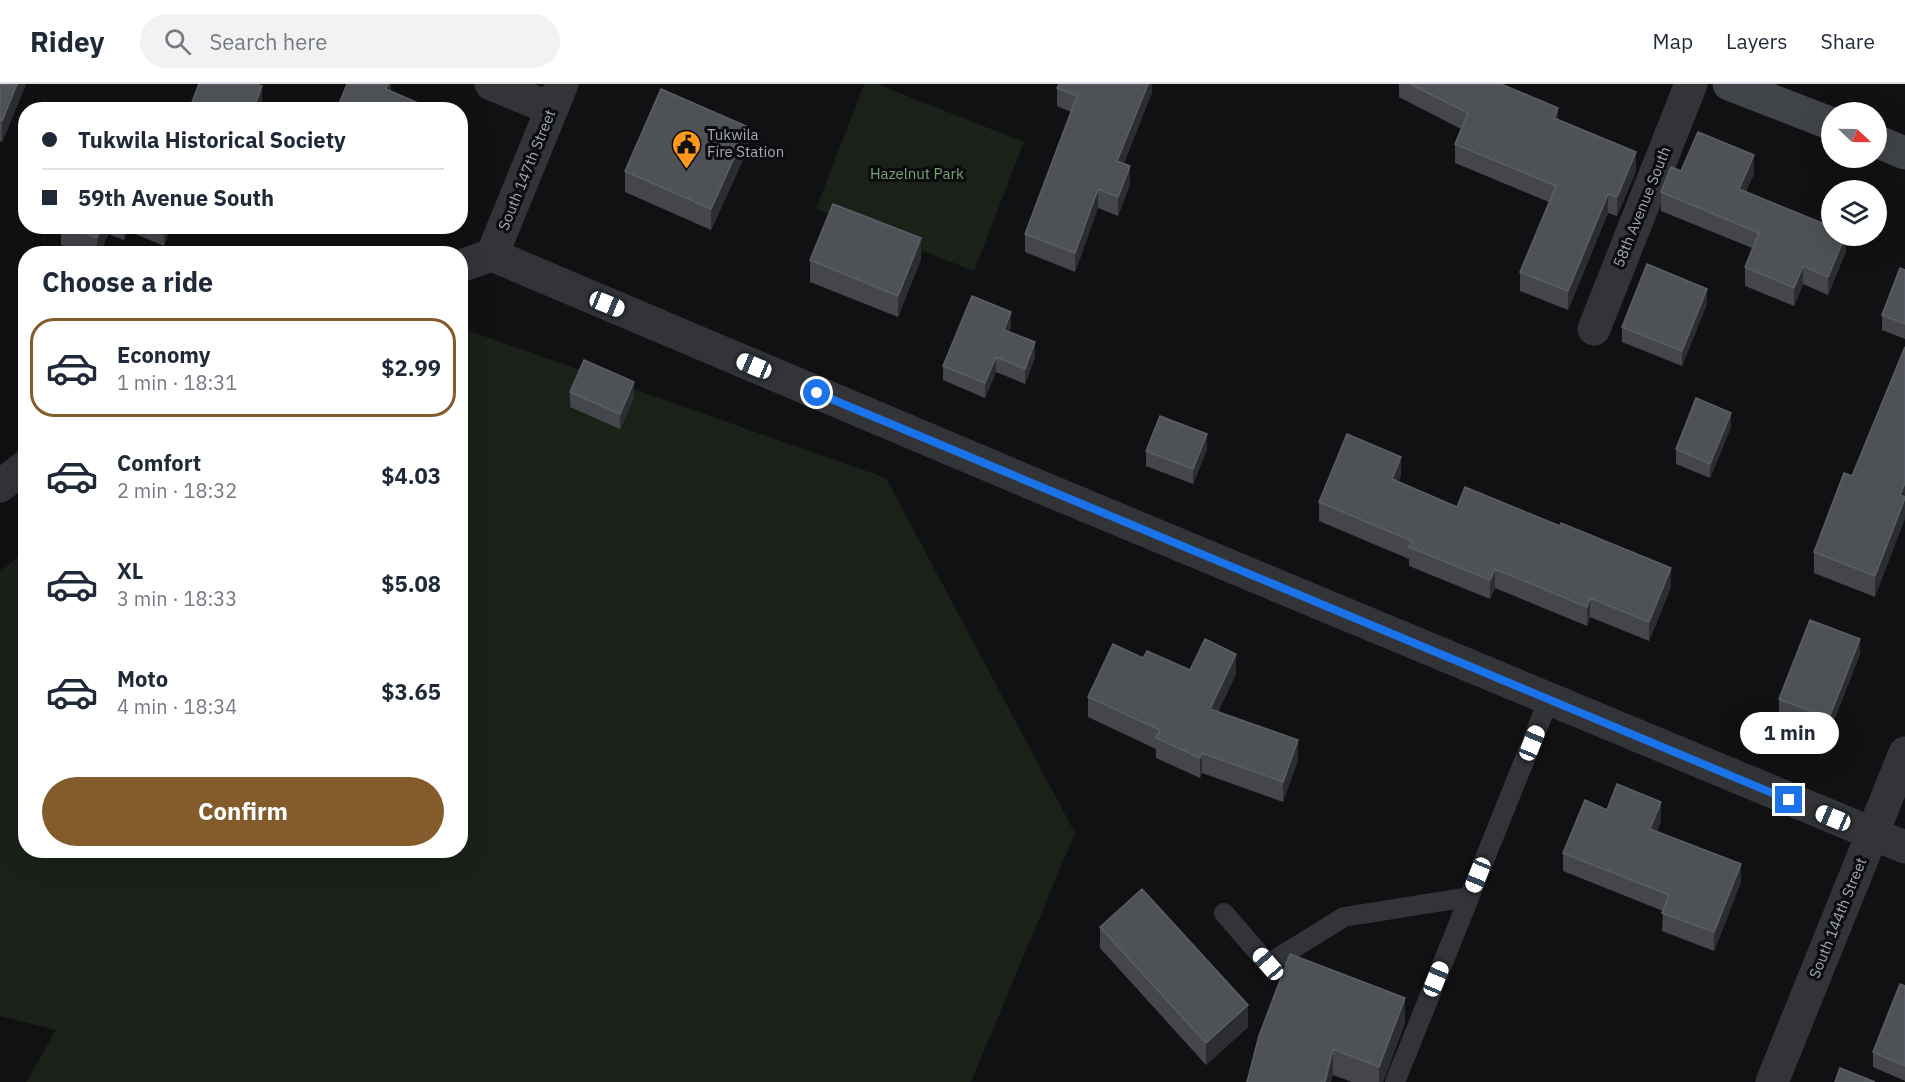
<!DOCTYPE html>
<meta charset="utf-8">
<style>
:root{--surface:#fff;--page:#f2f2f3;--text:#1f2937;--muted:#747a83;--line:#e0e1e3;--accent:#845b2b}
body{margin:0;font-family:"IBM Plex Sans",sans-serif;background:var(--page);color:var(--text);height:100vh;display:flex;flex-direction:column;font-size:22px;white-space:nowrap}
*{box-sizing:border-box;margin:0}
p{font-size:20px;color:var(--muted)}
.icon{flex:none;width:33px;height:33px;fill:none;stroke:currentColor;stroke-width:2;stroke-linecap:round;stroke-linejoin:round}
.map{position:relative;flex:1;overflow:hidden}
.panel{position:absolute;left:18px;top:162px;width:450px;height:612px;display:flex;flex-direction:column;background:var(--surface);border-radius:24px;box-shadow:0 6px 24px #0002}
.panel>*{flex:none}
.top-card{position:absolute;left:18px;top:18px;width:450px;height:132px;border-radius:24px;box-shadow:0 6px 24px #0002;display:grid;align-content:center;height:132px;padding:0 24px;background:var(--surface)}
.needle{width:39px;rotate:112deg}
.buttons{position:absolute;left:1821px;top:18px;display:grid;gap:12px}
.buttons a{display:grid;place-items:center;width:66px;height:66px;border-radius:50%;background:var(--surface);box-shadow:0 6px 24px #0002;font-size:30px}
.end{position:absolute;width:27px;height:27px;margin:-14px;border:8px solid #1a73e8;background:#fff;box-shadow:0 0 0 3px #fff}
.from{border-radius:50%}
.bubble{position:absolute;height:42px;border-radius:21px;background:var(--surface);box-shadow:0 6px 24px #0002;font-size:20px;font-weight:700;line-height:42px;text-align:center}
.car{position:absolute;width:18px;height:36px;margin:-18px -9px;border-radius:8px;box-shadow:0 0 4px 2px #0007;background:linear-gradient(#fff 24%,#345 0 40%,#fff 0 76%,#345 0 86%,#fff 0)}
.top-card b{display:flex;align-items:center;gap:21px;height:57px;font-size:22px}
.top-card b+b{border-top:2px solid var(--line)}
.top-card i{width:15px;height:15px;background:var(--text)}
ul{padding:0;list-style:none}
li{display:flex;align-items:center;gap:18px;height:99px;margin:0 12px 9px;padding:0 12px;border:3px solid transparent;border-radius:24px}
li div{flex:1}
li b{display:block;font-size:22px}
li em{font-style:normal;font-weight:700}
li.on{border-color:var(--accent)}
li>.icon{width:54px;height:54px;stroke-width:1.5}
h2{padding:0 24px;font-size:27px;line-height:72px}
.cta{display:flex;gap:12px;margin-top:auto;padding:12px 24px}
.cta a{flex:1;height:69px;border-radius:36px;background:var(--accent);color:#fff;font-size:24px;font-weight:700;line-height:69px;text-align:center}
header{display:flex;align-items:center;gap:36px;box-sizing:border-box;height:84px;padding:0 30px;background:var(--surface);border-bottom:2px solid var(--line)}
header strong{font-size:28px}
nav{display:flex;gap:33px;margin-inline-start:auto;font-size:21px}
.search{width:420px;height:54px;background:var(--page);display:flex;align-items:center;gap:15px;box-sizing:border-box;padding:0 21px;border-radius:33px;color:var(--muted);font-size:22px}
.map>svg:first-child{display:block}
.green{fill:#192119}
.lines{fill:none;stroke-linecap:round;stroke-linejoin:round}
.lane{stroke:#323438;stroke-width:20}
.street{stroke:#323438;stroke-width:33}
.secondary{stroke:#404348;stroke-width:33}
.wall{fill:#44464b}
.shaded-wall{fill:#2b2d30}
.building{fill:#4e5156;stroke:#5b5f65;stroke-width:1.5}
.route{stroke:#1a73e8;stroke-width:8}
.labels{text-anchor:middle;stroke-width:6;stroke-linejoin:round;paint-order:stroke}
.poi-label{font-size:15px;fill:#a1aab5;stroke:#0c0c0e;text-anchor:start}
.street-label{font-size:15px;fill:#a1aab5;stroke:#0c0c0e}
.park-label{font-size:15px;fill:#79a276;stroke:#0c0c0e}
</style>
<header>
<strong>Ridey</strong>
<div class="search"><svg class="icon" aria-label="search" viewBox="0 0 24 24"><circle cx="10" cy="10" r="6"/><path d="M15 15l6 6"/></svg>Search here</div>
<nav><a>Map</a><a>Layers</a><a>Share</a></nav>
</header>
<div class="map">
<svg width="1905" height="998" viewBox="0 0 1905 998">
<rect width="100%" height="100%" fill="#111113"/>
<path class="green" d="M864,0H877L1024,58L974,187L816,125Z
M461,244L886,394L1075,749L971,998H26L56,946L0,932V488L25,467L26,766H460Z"/>
<g class="lines">
<path class="lane" d="M1224,829L1268,880L1344,833L1469,813
M1395,998L1549,615"/>
<path class="street" d="M491,0L552,25
M492,171L1031,399L1905,763
M492,171L562,0
M460,182L492,171
M1594,245L1691,0
M0,402L26,382
M1772,998L1905,669"/>
<path class="secondary" d="M1729,0L1832,40
M1876,57L1905,69"/>
</g>
<path class="wall" d="M0,0H26L2,58L0,57Z
M391,0V8L434,26H339V20Z
M1152,0V8L1124,79L1130,100L1118,132L1098,124L1075,188L1025,168V150L1071,28L1057,22V4Z
M1399,0H1501L1558,35L1636,87L1617,132L1608,129L1568,226L1520,207V188L1549,118L1455,79V60L1461,45L1399,13Z
M748,65L711,146L625,108V87Z
M1681,87L1754,90L1746,107L1846,152V167L1828,211L1803,200L1794,222L1745,202V183L1752,164L1661,127V108Z
M61,142H171L164,162L128,147L124,156L108,150L100,170H82L61,161Z
M921,175L898,233L810,198V176Z
M1905,186V255L1882,246V231Z
M1707,220L1682,282L1622,258V243Z
M1011,243L1009,248L1035,273L1025,300L996,288L985,314L943,296V282Z
M1905,263L1875,513L1814,489V468L1852,392Z
M570,308L634,313L620,345L570,323Z
M1731,343L1710,394L1676,380V365Z
M1207,365L1193,400L1146,382V367Z
M1401,391L1398,398L1457,423L1560,442L1671,503L1649,557L1590,533L1587,542L1495,504L1490,515L1409,482V475L1319,437V418Z
M1860,570L1829,649L1779,630V615Z
M1143,574L1190,586L1236,590L1218,628L1298,676L1283,718L1202,689L1200,694L1156,674V665L1088,633V613Z
M1607,726L1661,737L1657,747L1741,798L1714,867L1662,847L1663,827L1563,787V769Z
M1100,843L1248,943L1206,981L1100,864Z
M1905,902V997L1873,983V968Z
M1405,939L1383,998H1352L1333,991L1259,952Z"/>
<path class="shaded-wall" d="M17,0H26L2,58V37Z
M388,0H391V12L386,5Z
M1148,0H1152V8L1117,96V77Z
M262,2V17L259,26H253Z
M1558,24V43L1554,34Z
M748,43V65L711,146V125Z
M1636,68V87L1617,132V113Z
M1754,71V90L1739,123V105Z
M1130,82V100L1118,132V113Z
M1098,105V124L1075,188V169Z
M1608,110V129L1568,226V207Z
M102,142H108V150L100,170H97V154Z
M124,142H128V147L124,156Z
M164,142H171L164,162Z
M1845,152H1846V167L1828,211V193Z
M921,154V175L898,233V212Z
M1803,182V200L1794,222V204Z
M1707,205V220L1682,282V267Z
M1011,228V243L1004,260V246Z
M1035,258V273L1025,300V285Z
M996,273V288L985,314V299Z
M634,298V313L620,345V330Z
M1731,329V343L1710,394V380Z
M1207,350V365L1193,400V385Z
M1401,373V391L1392,414V395Z
M1905,399V435L1875,513V492L1900,411Z
M1671,484V503L1649,557V538Z
M1495,485V504L1490,515V496Z
M1590,514V533L1587,542V523Z
M1860,555V570L1829,649V634Z
M1236,570V590L1210,645V625Z
M1298,656V676L1283,718V698Z
M1202,669V689L1200,694V674Z
M1661,718V737L1650,763V745Z
M1741,780V798L1714,867V848Z
M1405,914V939L1383,998H1379V983Z
M1248,921V943L1206,981V959Z
M1333,965V991L1331,998H1325Z"/>
<path class="building" d="M0,0H17L2,37L0,36Z
M199,0H256L262,2L253,26H189Z
M347,0H388L386,5L434,26H347L348,23L339,20Z
M1059,0H1148L1117,77L1130,82L1118,113L1098,105L1075,169L1025,150L1077,12L1057,4Z
M1410,0H1501L1558,24L1554,34L1636,68L1617,113L1608,110L1568,207L1520,188L1556,102L1455,60L1468,29Z
M661,5L748,43L711,125L625,87Z
M1698,48L1754,71L1739,105L1832,143V152H1845L1828,193L1803,182L1794,204L1745,183L1759,149L1661,108L1671,83L1681,87Z
M833,120L921,154L898,212L810,176Z
M69,142H102L97,154Z
M1647,180L1707,205L1682,267L1622,243Z
M1900,184L1905,186V240L1882,231Z
M972,212L1011,228L1004,246L1035,258L1025,285L996,273L985,299L943,282Z
M1905,263V399L1900,411L1905,413V414L1875,492L1814,468L1844,389L1852,392Z
M584,276L634,298L620,330L570,308Z
M1696,314L1731,329L1710,380L1676,365Z
M1160,332L1207,350L1193,385L1146,367Z
M1347,350L1401,373L1392,395L1457,423L1465,403L1560,442L1561,439L1671,484L1649,538L1590,514L1587,523L1495,485L1490,496L1409,463L1412,457L1319,418Z
M1810,536L1860,555L1829,634L1779,615Z
M1205,555L1236,570L1210,625L1298,656L1283,698L1202,669L1200,674L1156,654L1160,646L1088,613L1113,560L1143,574L1147,567L1190,586Z
M1617,700L1661,718L1650,745L1741,780L1714,848L1662,829L1669,811L1563,769L1585,716L1607,726Z
M1142,805L1248,921L1206,959L1100,843Z
M1290,870L1405,914L1379,983L1333,965L1325,998H1247L1259,952Z
M1900,900L1905,902V982L1873,968Z
M1840,984L1875,998H1835Z"/>
<g class="lines">
<path class="route" d="M817,309L1789,716"/>
</g>
<defs>
<symbol id="civic-pin" viewBox="-11 -11 22 30"><path d="M0 17L-7.5 6A9.5 9.5 0 1 1 7.5 6Z" fill="#ff991d" stroke="#0c0c0e"/><path d="M-.6-6.5H3V-4.5H.6V-3L4-1V1h2V6H-6V1h2V-1L-.6-3ZM-1.2 2.5V6h2.4V2.5Z" fill="#111"/></symbol>
</defs>
<g fill-rule="evenodd">
<use href="#civic-pin" x="670" y="44" width="33" height="45"/>
</g>
<g class="labels">
<g class="poi-label">
<text x="707" y="56">Tukwila<tspan x="707" dy="17">Fire Station</tspan></text>
</g>
<g class="street-label">
<text transform="translate(527 86) rotate(-68)" y="5">South 147th Street</text>
<text transform="translate(1642 123) rotate(-68)" y="5">58th Avenue South</text>
<text transform="translate(1838 834) rotate(-68)" y="5">South 144th Street</text>
</g>
<g class="park-label">
<text x="917" y="95">Hazelnut Park</text>
</g>
</g>
</svg>
<div class="buttons">
<a><svg class="needle" viewBox="-14 -14 28 28"><path d="M0-13l5 13h-10z" fill="#e53935"/><path d="M0 13l5-13h-10z" fill="#747a83"/></svg></a>
<a><svg class="icon" aria-label="layers" viewBox="0 0 24 24"><path d="M12 4l9 5-9 5-9-5zM3 14l9 5 9-5"/></svg></a>
</div>
<i class="end from" style="left:817px;top:309px"></i>
<i class="end" style="left:1789px;top:716px"></i>
<div class="bubble" style="left:1740px;top:628px;width:99px">1 min</div>
<i class="car" style="left:607px;top:220px;rotate:112deg"></i>
<i class="car" style="left:754px;top:282px;rotate:293deg"></i>
<i class="car" style="left:1532px;top:659px;rotate:22deg"></i>
<i class="car" style="left:1833px;top:734px;rotate:293deg"></i>
<i class="car" style="left:1478px;top:791px;rotate:202deg"></i>
<i class="car" style="left:1268px;top:880px;rotate:319deg"></i>
<i class="car" style="left:1436px;top:895px;rotate:22deg"></i>
<div class="top-card">
<b><i class="from"></i>Tukwila Historical Society</b>
<b><i></i>59th Avenue South</b>
</div>
<section class="panel">
<h2>Choose a ride</h2>
<ul>
<li class="on"><svg class="icon" aria-label="car" viewBox="0 0 24 24"><path d="M5 17H2v-5l4-1 3-4h7l3 4 3 1v5h-3M9 17h6M6 11h13"/><circle cx="7" cy="17" r="2"/><circle cx="17" cy="17" r="2"/></svg><div><b>Economy</b><p>1 min · 18:31</p></div><em>$2.99</em></li>
<li><svg class="icon" aria-label="car" viewBox="0 0 24 24"><path d="M5 17H2v-5l4-1 3-4h7l3 4 3 1v5h-3M9 17h6M6 11h13"/><circle cx="7" cy="17" r="2"/><circle cx="17" cy="17" r="2"/></svg><div><b>Comfort</b><p>2 min · 18:32</p></div><em>$4.03</em></li>
<li><svg class="icon" aria-label="car" viewBox="0 0 24 24"><path d="M5 17H2v-5l4-1 3-4h7l3 4 3 1v5h-3M9 17h6M6 11h13"/><circle cx="7" cy="17" r="2"/><circle cx="17" cy="17" r="2"/></svg><div><b>XL</b><p>3 min · 18:33</p></div><em>$5.08</em></li>
<li><svg class="icon" aria-label="car" viewBox="0 0 24 24"><path d="M5 17H2v-5l4-1 3-4h7l3 4 3 1v5h-3M9 17h6M6 11h13"/><circle cx="7" cy="17" r="2"/><circle cx="17" cy="17" r="2"/></svg><div><b>Moto</b><p>4 min · 18:34</p></div><em>$3.65</em></li>
</ul>
<div class="cta"><a>Confirm</a></div>
</section>
</div>
